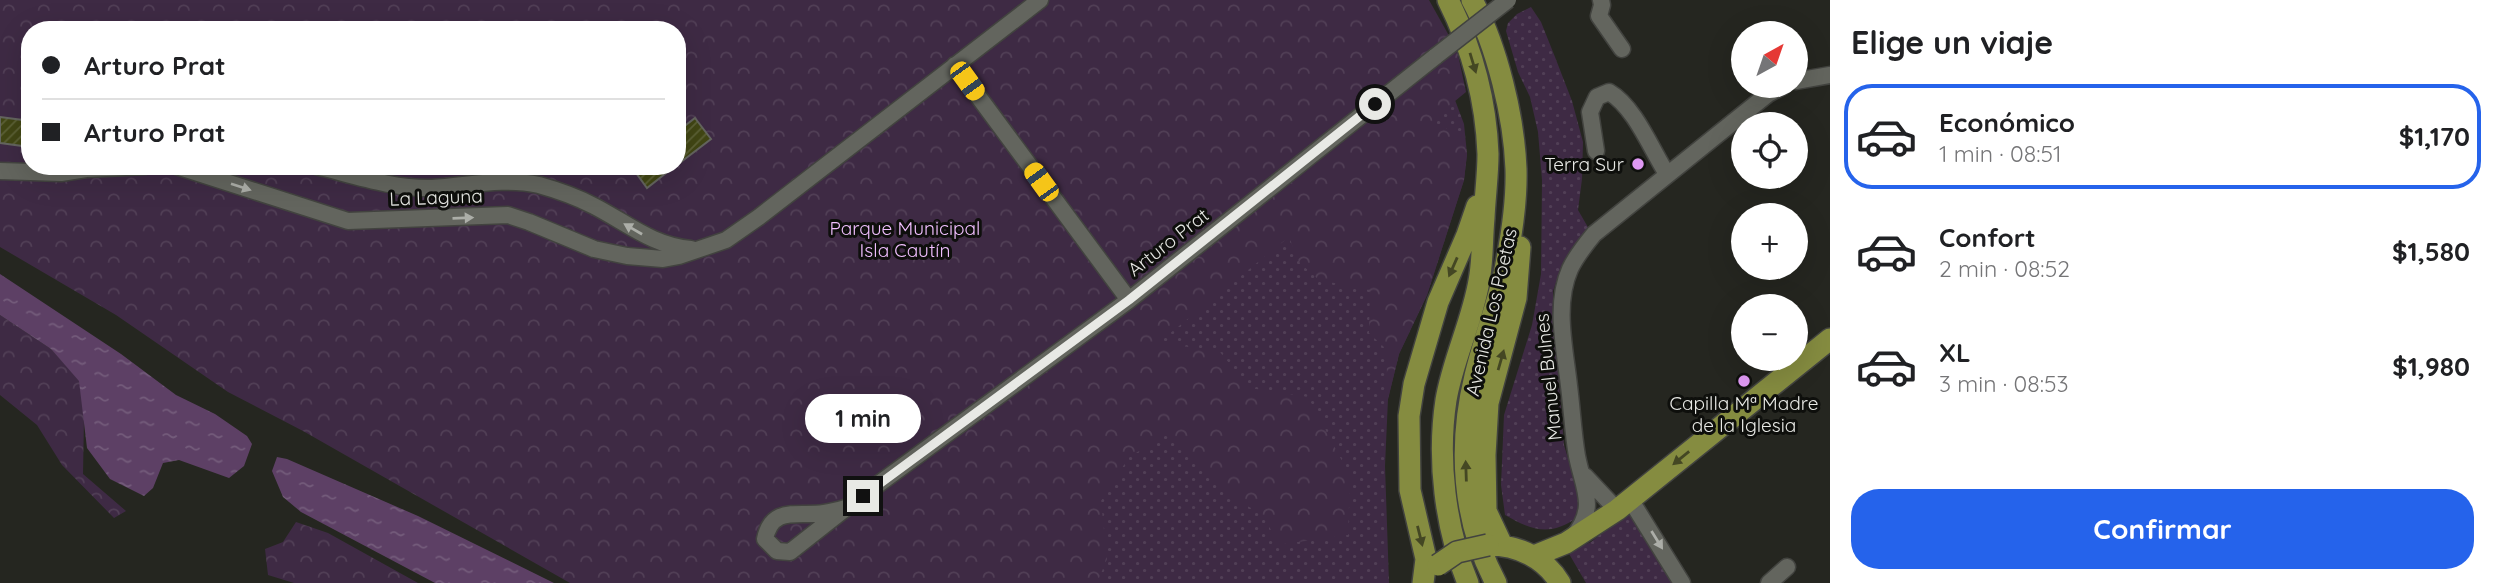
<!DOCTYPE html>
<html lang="es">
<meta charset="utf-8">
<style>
:root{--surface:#fff;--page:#f6f6f6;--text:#202124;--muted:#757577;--line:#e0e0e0;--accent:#2563eb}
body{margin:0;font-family:Quicksand,sans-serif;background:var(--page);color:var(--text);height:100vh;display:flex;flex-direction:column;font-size:26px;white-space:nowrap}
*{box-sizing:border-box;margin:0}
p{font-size:23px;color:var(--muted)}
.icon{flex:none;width:38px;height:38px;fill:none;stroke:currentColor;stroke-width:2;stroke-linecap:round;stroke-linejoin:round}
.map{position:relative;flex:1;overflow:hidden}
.panel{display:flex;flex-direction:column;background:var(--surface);width:665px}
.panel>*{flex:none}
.top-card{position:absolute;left:21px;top:21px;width:665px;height:154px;border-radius:28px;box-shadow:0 7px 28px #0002;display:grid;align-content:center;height:154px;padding:0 21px;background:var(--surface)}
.needle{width:46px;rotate:40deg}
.controls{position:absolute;left:1731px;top:21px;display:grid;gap:14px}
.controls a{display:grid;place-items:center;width:77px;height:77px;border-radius:50%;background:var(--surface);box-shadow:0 7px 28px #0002;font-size:35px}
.end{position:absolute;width:32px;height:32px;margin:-16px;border:9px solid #e8e9e5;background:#111;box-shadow:0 0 0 4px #111}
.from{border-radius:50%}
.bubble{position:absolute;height:49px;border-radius:24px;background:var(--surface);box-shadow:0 7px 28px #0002;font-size:23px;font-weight:700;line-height:49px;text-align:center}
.car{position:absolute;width:21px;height:42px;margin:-21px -10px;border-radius:9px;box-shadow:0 0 5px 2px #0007;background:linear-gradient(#f5c518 24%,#345 0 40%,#f5c518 0 76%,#345 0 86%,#f5c518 0)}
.top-card b{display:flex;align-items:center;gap:24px;height:66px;font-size:26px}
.top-card b+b{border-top:2px solid var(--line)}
.top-card i{width:18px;height:18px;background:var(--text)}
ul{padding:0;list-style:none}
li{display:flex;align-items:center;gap:21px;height:105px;margin:0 14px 10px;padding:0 7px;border:4px solid transparent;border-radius:28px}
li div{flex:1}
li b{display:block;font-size:26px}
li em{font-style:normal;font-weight:700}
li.on{border-color:var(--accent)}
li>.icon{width:63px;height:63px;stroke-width:1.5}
h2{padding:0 21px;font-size:32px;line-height:84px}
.action{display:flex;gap:14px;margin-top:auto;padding:14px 21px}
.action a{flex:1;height:80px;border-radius:28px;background:var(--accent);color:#fff;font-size:28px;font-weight:700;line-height:80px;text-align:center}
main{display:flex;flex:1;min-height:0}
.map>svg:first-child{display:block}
.grass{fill:url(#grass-dots)}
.forest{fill:url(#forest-crowns);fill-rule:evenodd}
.water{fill:url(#water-ripples)}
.building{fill:url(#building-hatch);stroke:#64655f;stroke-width:2}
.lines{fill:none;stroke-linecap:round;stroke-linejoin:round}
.minor-casing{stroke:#42433f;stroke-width:19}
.major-casing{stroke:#42433f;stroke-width:24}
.minor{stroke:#63655e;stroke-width:16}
.major{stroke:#858c40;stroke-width:21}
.minor-bridge-casing{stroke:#42433f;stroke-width:19;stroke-linecap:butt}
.major-bridge-casing{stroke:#42433f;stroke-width:24;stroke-linecap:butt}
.minor-bridge{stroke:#63655e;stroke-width:16}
.major-bridge{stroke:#858c40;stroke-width:21}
.oneway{fill:#444723}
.oneway2{fill:#acaea8}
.route{stroke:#e8e9e5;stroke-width:9}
.poi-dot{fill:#de98f2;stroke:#0e0f0c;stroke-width:2.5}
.labels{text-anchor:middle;stroke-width:6;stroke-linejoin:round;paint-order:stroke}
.poi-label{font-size:19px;fill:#e8e9e5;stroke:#0e0f0c;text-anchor:end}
.street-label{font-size:19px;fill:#e8e9e5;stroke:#0e0f0c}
.park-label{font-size:19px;fill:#f1bfff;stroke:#0e0f0c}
</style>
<main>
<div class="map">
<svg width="1830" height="583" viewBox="0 0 1830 583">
<defs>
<pattern id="grass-dots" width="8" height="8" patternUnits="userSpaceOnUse" patternTransform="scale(1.75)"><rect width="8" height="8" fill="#3e2a44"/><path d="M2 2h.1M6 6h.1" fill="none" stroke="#513f56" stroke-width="1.8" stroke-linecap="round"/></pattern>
<pattern id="forest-crowns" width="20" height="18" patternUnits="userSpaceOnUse" patternTransform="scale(1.75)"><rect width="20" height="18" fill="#3e2a44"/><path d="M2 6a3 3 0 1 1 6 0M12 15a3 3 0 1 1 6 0" fill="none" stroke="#513f56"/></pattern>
<pattern id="water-ripples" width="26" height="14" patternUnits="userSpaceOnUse" patternTransform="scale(1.75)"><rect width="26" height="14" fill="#5d4065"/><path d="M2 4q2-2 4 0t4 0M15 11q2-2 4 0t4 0" fill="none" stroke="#745c7b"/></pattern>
<pattern id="building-hatch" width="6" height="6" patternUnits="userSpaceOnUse" patternTransform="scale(1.75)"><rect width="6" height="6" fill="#414614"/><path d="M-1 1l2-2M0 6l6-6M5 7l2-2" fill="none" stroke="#5c6136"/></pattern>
</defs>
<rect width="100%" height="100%" fill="#252620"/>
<path class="grass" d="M1531,7L1541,22L1555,57L1572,101L1583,142L1582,179L1578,210L1589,229L1564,260L1553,291V314L1564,445L1581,501L1579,516C1551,537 1533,531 1505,515L1501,485L1504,415L1532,325L1541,274L1542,180L1538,132L1530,97L1518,72L1506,31L1508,23L1517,14Z
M1452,92L1464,124L1467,154L1464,180L1427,295L1399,354L1388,399L1385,466L1389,583H809Z
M1631,509L1677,583H1586L1568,552L1591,542Z"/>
<path class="forest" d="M0,0H1429L1457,50L1466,92L1432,120L1438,125L1461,134L1467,154L1464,180L1427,295L1399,354L1388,399L1386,349L1369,333L1370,290L1319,280L1299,262L1289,237L1158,343L1219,351L1250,388L1308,397L1350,476L1348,535L1277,545L1265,516L1223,492L1168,434L1129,457L1101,501L1107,559L1097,583H570L303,431L228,392L116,315L0,247ZM30,30H677V166H30Z
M0,315L51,349L80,381L84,417L83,474L126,511L114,518L62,465L37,425L0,395Z
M296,522L328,533L418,583H294L268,575L265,549L283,542Z"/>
<path class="water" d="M0,274L121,354L176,395L215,414L247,436L252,444L244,466L229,478L179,460L163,463L153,488L144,496L110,479L87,448L79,381L51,349L0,315Z
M277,457L287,459L418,516L554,583H435L301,512L283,497L272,471Z"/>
<path class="building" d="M0,117L30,121V147L0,143Z
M695,118L711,139L677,165V132Z
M631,166H675L647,188Z"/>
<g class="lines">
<defs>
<path id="minor" d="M1601,0L1602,5L1599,16L1622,49
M955,65L1129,300
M1796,81L1830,75
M1596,151L1590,112L1597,97L1609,92C1635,107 1651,149 1667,174
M176,166L348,221L508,215L529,222L594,249L627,256L663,259L679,256L726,240L759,217L1040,0
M316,166C353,175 393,189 432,188C468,186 503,177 539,185C557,190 577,197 594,206C627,223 653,246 691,249
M0,171L61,173L86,169L146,166
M1585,476L1617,510
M1630,499L1682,583
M846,508L790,552L777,551L765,539C772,505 798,517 824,513C832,512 839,510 846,508L1129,300L1436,56
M1573,537C1598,507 1583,488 1577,456C1573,433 1572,409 1569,386C1565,349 1554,305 1570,269C1576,256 1585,245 1594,234L1768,94L1783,86
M1769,583L1787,567"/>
<path id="major" d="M1448,0C1472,48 1486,100 1488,154C1488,175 1485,196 1484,218C1482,239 1483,260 1479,281C1472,322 1453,359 1446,400C1437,459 1445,528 1468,583
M1472,0C1497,46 1514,117 1516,169C1517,204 1511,240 1504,274C1496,309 1483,342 1475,376C1458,445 1462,520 1496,583
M1489,545C1518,545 1545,558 1560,583
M1502,545L1486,511L1485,455L1488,403L1516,298L1520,247
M1534,556L1566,543L1617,510L1830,339
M1423,583L1426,559L1410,490L1409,416L1414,384L1438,302L1467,235L1477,206"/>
</defs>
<use href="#minor" class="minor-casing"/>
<use href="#major" class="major-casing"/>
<use href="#minor" class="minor"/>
<use href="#major" class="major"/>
<defs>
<path id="minor-bridge" d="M1436,56L1508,0"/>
<path id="major-bridge" d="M1438,565L1457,552L1488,545"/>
</defs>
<use href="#minor-bridge" class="minor-bridge-casing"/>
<use href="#major-bridge" class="major-bridge-casing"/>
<use href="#minor-bridge" class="minor-bridge"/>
<use href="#major-bridge" class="major-bridge"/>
</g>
<defs><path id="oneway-solid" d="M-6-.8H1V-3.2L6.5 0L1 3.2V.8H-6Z" transform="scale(1.75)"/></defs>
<g class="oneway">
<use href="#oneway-solid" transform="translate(1473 63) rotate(73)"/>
<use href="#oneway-solid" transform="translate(1453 267) rotate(114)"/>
<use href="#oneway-solid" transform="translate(1501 360) rotate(-74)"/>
<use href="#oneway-solid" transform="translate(1681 458) rotate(141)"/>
<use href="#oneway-solid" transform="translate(1466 471) rotate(-92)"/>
<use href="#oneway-solid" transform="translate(1420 536) rotate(76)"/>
</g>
<g class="oneway2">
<use href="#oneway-solid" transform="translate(241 187) rotate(18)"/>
<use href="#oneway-solid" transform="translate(463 218) rotate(-2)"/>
<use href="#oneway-solid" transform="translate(633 229) rotate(-150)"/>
<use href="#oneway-solid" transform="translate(1657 540) rotate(58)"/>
</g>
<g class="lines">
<path class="route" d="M863,496L1129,300L1375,104"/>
</g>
<g class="poi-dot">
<circle cx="1638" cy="164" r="7"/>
<circle cx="1744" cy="381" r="7"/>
</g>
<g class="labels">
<g class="poi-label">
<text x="1624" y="171">Terra Sur</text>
<text x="1744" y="410" text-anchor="middle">Capilla Mª Madre<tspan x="1744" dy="22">de la Iglesia</tspan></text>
</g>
<g class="street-label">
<text transform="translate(436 197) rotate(-2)" y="7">La Laguna</text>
<text transform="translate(1168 242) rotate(-38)" y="7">Arturo Prat</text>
<text transform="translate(1491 312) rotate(-77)" y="7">Avenida Los Poetas</text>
<text transform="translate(1548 377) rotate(-96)" y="7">Manuel Bulnes</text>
</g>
<g class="park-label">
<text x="905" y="235">Parque Municipal<tspan x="905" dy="22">Isla Cautín</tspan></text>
</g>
</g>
</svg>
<div class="controls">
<a><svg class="needle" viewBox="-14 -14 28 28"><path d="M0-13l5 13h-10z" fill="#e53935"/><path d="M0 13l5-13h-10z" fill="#757577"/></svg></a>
<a><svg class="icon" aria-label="locate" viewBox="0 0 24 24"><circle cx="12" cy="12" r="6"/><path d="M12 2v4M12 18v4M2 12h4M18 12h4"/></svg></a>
<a>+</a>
<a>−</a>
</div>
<i class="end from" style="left:1375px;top:104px"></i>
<i class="end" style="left:863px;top:496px"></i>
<div class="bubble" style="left:805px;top:394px;width:116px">1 min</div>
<i class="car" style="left:967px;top:81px;rotate:144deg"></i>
<i class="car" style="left:1041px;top:182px;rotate:324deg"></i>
<div class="top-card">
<b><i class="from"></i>Arturo Prat</b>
<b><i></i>Arturo Prat</b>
</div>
</div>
<section class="panel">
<h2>Elige un viaje</h2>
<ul>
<li class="on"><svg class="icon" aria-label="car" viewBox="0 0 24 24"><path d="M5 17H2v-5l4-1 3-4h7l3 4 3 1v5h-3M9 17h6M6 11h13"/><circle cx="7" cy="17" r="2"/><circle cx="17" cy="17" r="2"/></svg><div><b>Económico</b><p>1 min · 08:51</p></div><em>$1,170</em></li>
<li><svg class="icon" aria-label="car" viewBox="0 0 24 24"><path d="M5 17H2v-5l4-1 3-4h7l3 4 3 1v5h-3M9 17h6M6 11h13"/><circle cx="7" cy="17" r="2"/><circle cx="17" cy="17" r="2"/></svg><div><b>Confort</b><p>2 min · 08:52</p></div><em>$1,580</em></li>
<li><svg class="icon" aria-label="car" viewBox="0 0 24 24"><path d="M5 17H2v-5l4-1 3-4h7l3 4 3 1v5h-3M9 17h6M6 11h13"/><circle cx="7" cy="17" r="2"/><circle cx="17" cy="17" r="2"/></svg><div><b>XL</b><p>3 min · 08:53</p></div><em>$1,980</em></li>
</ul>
<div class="action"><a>Confirmar</a></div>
</section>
</main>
